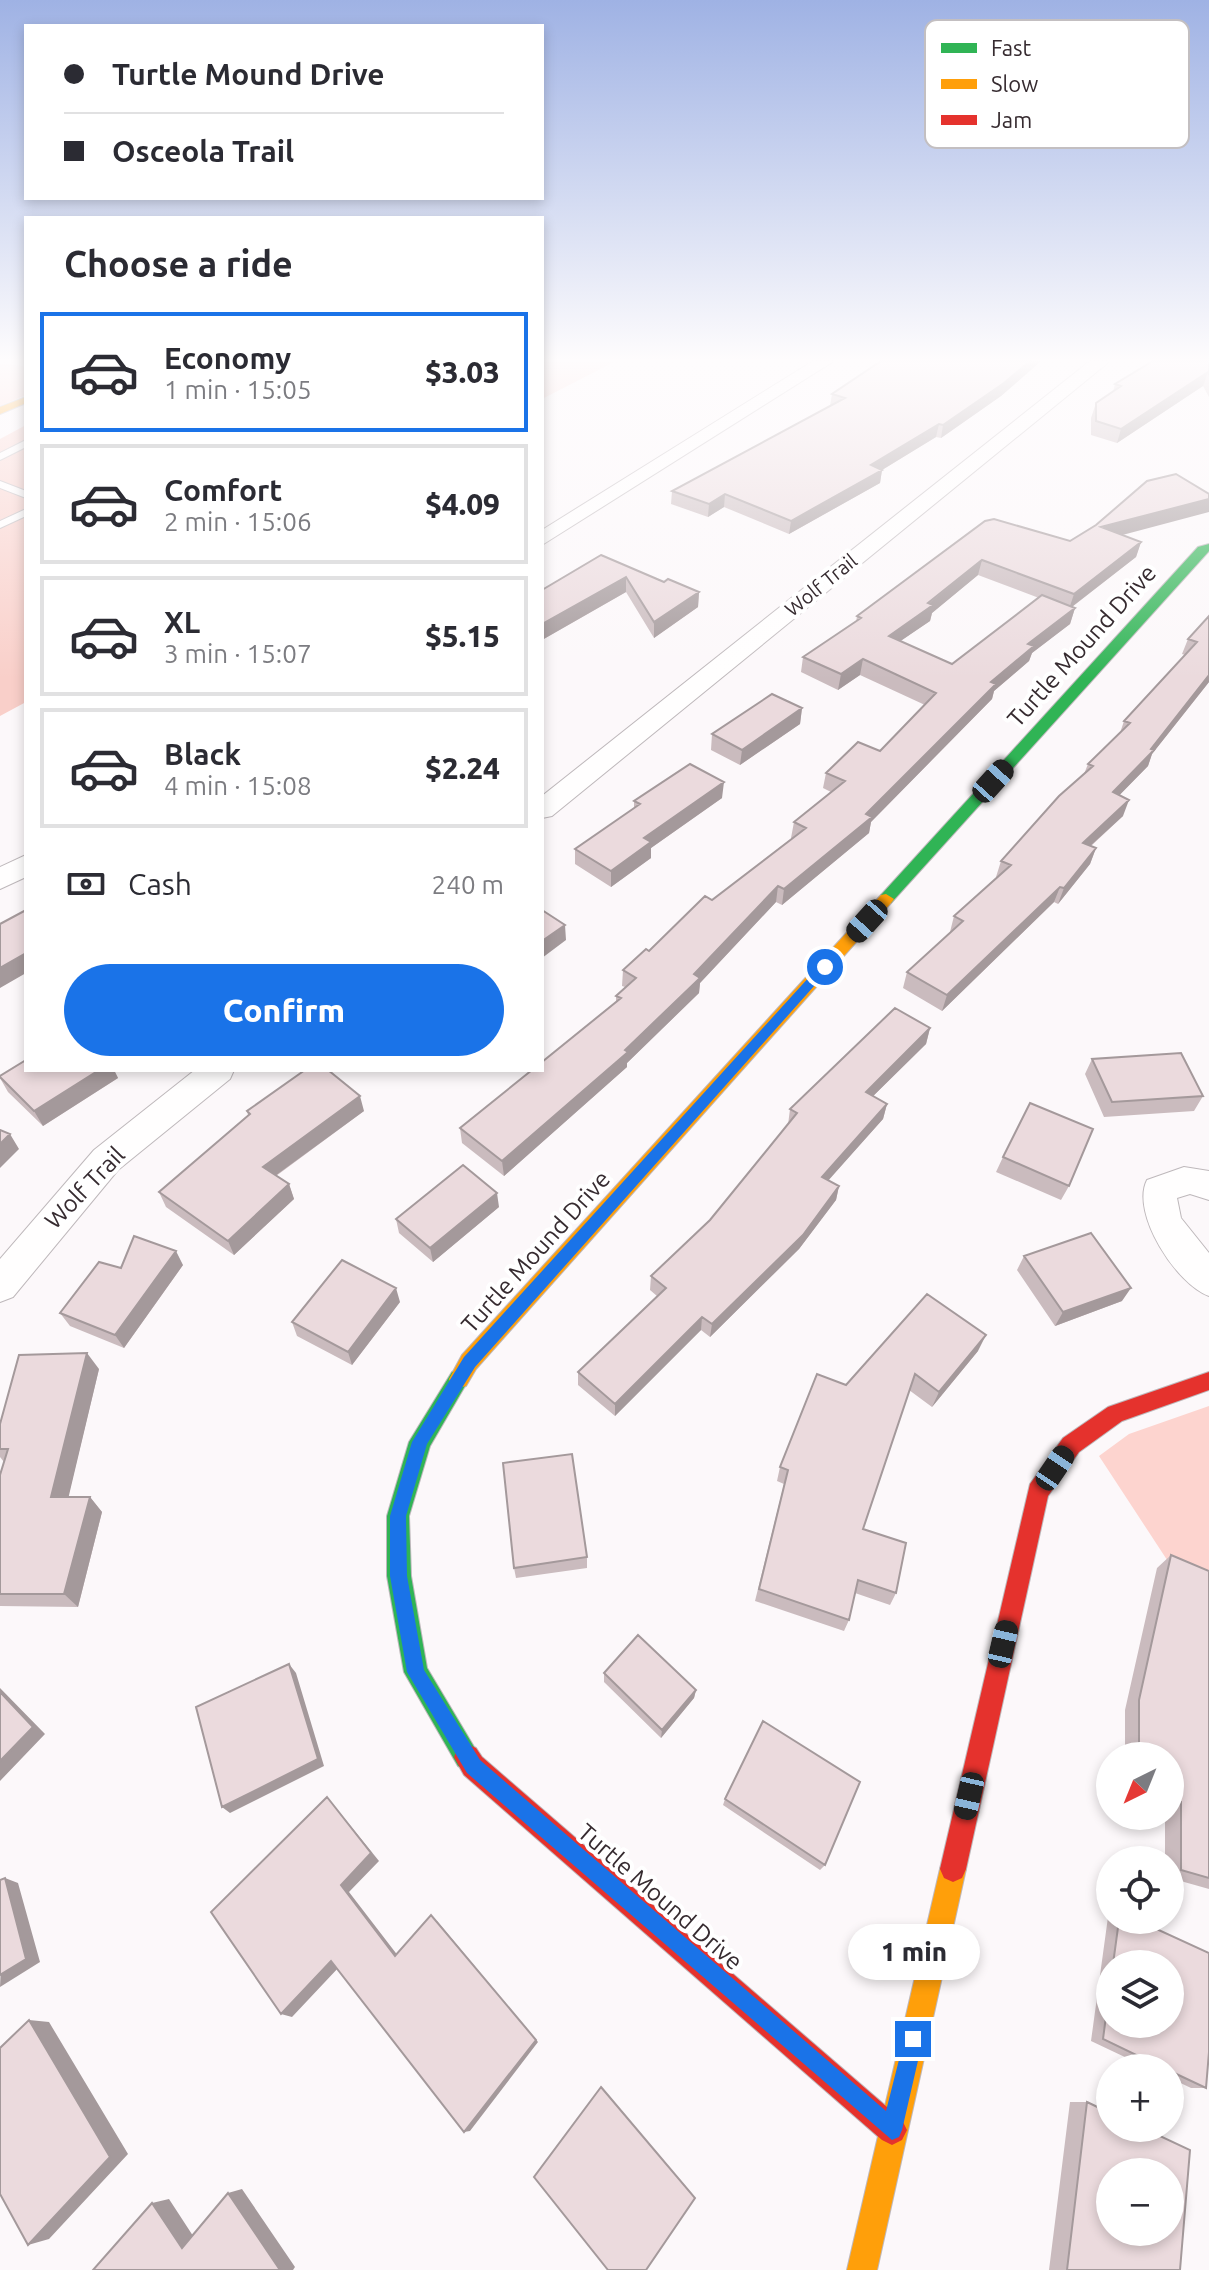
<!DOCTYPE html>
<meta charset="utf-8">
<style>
:root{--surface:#fff;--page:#f7f7f7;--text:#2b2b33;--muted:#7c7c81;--line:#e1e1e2;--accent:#1a73e8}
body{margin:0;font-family:Ubuntu,sans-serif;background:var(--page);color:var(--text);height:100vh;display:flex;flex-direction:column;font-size:30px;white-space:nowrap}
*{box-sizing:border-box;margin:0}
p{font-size:26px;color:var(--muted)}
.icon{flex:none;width:44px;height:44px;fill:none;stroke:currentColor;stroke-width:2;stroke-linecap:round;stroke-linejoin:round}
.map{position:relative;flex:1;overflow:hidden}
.side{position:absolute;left:24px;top:216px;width:520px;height:856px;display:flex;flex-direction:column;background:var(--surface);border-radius:0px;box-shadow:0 4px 12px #0003}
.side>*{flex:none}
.banner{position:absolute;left:24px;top:24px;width:520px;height:176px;border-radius:0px;box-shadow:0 4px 12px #0003;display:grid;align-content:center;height:176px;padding:0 40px;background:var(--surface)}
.needle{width:52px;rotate:223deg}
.controls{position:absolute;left:1096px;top:1742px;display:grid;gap:16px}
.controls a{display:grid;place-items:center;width:88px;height:88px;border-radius:50%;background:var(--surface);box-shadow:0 4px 12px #0003;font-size:40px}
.end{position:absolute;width:36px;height:36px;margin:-18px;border:10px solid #1a73e8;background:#fff;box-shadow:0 0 0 4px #fff}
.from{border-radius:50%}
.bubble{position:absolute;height:56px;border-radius:28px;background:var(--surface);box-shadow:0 4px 12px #0003;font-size:26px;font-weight:800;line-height:56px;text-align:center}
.car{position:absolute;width:24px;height:48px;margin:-24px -12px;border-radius:10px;box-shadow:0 0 6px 2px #0007;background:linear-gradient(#222 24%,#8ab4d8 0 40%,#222 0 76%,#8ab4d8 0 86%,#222 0)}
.banner b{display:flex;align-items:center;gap:28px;height:76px;font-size:30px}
.banner b+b{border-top:2px solid var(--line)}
.banner i{width:20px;height:20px;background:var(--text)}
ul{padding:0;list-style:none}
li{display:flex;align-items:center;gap:24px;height:120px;margin:0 16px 12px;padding:0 24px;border:4px solid var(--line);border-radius:0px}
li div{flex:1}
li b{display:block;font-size:30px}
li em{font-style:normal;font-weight:800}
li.active{border-color:var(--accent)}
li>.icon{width:72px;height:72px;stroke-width:1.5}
h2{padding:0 40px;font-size:36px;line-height:96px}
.pay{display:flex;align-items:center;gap:20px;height:88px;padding:0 40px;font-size:30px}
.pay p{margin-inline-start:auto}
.action{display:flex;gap:16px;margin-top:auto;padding:16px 40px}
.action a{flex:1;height:92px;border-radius:48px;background:var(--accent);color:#fff;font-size:32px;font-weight:800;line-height:92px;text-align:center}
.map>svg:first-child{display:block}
.green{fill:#fdd4cf}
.forest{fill:#f9cfc9}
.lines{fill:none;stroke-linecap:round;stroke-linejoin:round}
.lane-casing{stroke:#beb8bb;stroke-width:2}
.street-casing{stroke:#beb8bb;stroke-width:2}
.fast-casing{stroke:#beb8bb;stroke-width:2}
.slow-casing{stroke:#beb8bb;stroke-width:2}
.jam-casing{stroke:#beb8bb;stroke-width:2}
.lane{fill:#fffefe;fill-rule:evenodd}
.street{fill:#fffefe;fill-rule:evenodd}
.fast{fill:#30b455;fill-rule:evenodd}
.slow{fill:#ff9f0a;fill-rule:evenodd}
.jam{fill:#e5322d;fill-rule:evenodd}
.wall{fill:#cabbbe;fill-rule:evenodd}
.shaded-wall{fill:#a4999b}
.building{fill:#ebdadd;stroke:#a4999b;stroke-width:2;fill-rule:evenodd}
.route{fill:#1a73e8}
.labels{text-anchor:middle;stroke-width:8;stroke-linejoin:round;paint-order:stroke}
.far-street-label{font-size:20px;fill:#362b30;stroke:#fff}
.street-label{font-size:24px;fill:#362b30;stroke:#fff}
.key{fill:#fff;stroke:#c3bfc1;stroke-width:2}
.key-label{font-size:22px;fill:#362b30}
</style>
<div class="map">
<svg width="1209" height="2270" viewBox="0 0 1209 2270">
<rect width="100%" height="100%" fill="#fcf8fa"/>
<path class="green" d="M0,364L26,366V395L0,406Z
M1209,1406V1624L1099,1456L1129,1434Z"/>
<path class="forest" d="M542,361H616L542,399Z
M26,425V702L0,716V439Z"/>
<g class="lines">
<defs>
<path id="lane" d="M26,440V447L0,460V453Z
M0,481L26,491V498L0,488Z
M26,509V516L0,528V521Z"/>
<path id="street" d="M813,361H834L542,545V530Z
M1090,361H1110L552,816L542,818V796Z
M26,855V877L0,889V867Z
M195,1070H234L230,1079L118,1170L13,1297L0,1302V1259L94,1150Z
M1184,1167L1209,1171V1200L1190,1194L1177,1198L1181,1218L1209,1253V1296C1177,1285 1130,1213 1147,1180Z"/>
<path id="fast" d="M1209,544V551L891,903H881V895L1198,547Z
M459,1370L466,1372L469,1379L430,1446L409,1516L411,1576L427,1668L480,1757L476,1766L467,1770L458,1766L404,1672L387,1576V1516L409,1442L452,1372Z"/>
<path id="slow" d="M26,397V403L0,414V407Z
M886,894L894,899L891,903L476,1369L466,1386L459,1388L452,1386L449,1379L462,1355L881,895Z
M953,1856L962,1860L966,1869L877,2270H847L940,1869L944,1860Z"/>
<path id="jam" d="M1209,1372V1390L1122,1421L1079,1452L1048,1496L966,1869L962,1878L953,1882L944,1878L940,1869L1030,1484L1063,1438L1108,1407Z
M467,1744L476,1748L482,1757L902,2120L907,2130L902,2140L892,2145L882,2140L464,1775L454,1757L458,1748Z"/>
</defs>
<use href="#lane" class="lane-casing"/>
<use href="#street" class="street-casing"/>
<use href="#fast" class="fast-casing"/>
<use href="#slow" class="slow-casing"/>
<use href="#jam" class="jam-casing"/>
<use href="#lane" class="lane"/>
<use href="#street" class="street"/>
<use href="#fast" class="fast"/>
<use href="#slow" class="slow"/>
<use href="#jam" class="jam"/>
</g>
<path class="wall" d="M881,361H1041L1001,396L941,438L936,437L882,470L880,483L789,534L724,507L708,517L671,504L672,491L830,406L832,394Z
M1209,361V397L1203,386L1117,443L1091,435V418L1096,403L1113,392L1115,384Z
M985,521L1070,541L1123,535L1141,542L1136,557L1072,607L1075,608L1070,624L1032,653L1029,661L994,691L992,699L871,822L869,833L782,905L776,902L700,983L699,993L627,1063V1067L504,1176L462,1143L460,1128L616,1002V996L625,987L622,986L623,970L649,951L712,900L792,838H791L794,822L831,792L823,788L826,773L880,751L925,705L860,675L838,690L801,672L803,657L856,622L857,616ZM978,575L1039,598L952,664L900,641L930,621L932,613Z
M601,555L664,582L699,592L698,607L654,638L626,592L542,640V590Z
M1209,616V682L1152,754L1148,766L1119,795L1123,816L1091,846L1096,848L1090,864L1058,904L1054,902L942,1011L903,988L907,972L951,932H950L954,916L997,877H996L1001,861L1084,774L1088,764L1120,733L1124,721L1185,655L1182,654L1188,639Z
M802,708L800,724L740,765L711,750L712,734Z
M722,798L651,848V858L611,887L575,864V849L634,808V801Z
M930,1028L926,1044L873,1096L887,1104L883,1119L828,1180L839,1186L836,1200L799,1249L710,1337L701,1330L615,1416L578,1385V1372L657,1296L650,1290L651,1276L710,1220L788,1125L790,1109Z
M1092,1059L1203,1096L1194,1111L1104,1117L1085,1074Z
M26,1070H114L118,1078L43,1126L8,1092L0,1078Z
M247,1111H364L276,1176L289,1184L294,1199L234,1255L166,1207L159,1192L248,1115Z
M1003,1157L1069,1186L1061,1200L996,1172Z
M499,1207L433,1262L399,1233L396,1219Z
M1024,1256L1122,1301L1055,1326L1017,1270Z
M183,1265L124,1348L70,1326L60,1313L121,1268Z
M400,1302L352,1365L297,1336L292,1322Z
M978,1351L932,1407L909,1390L863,1529L896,1593L890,1605L855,1593L849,1620L844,1631L755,1601L784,1484L777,1481L780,1467L846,1385Z
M99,1369L68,1497H90L102,1512L78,1607L0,1606V1475L4,1462L0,1457V1424Z
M1171,1555L1209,1571V1889L1170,1878V1860H1165V1816H1170V1756H1125V1710L1157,1568Z
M587,1557V1568L516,1578L514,1568Z
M604,1673L696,1690L694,1698L661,1738L604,1682Z
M725,1799L825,1865L820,1870L723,1805Z
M1110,1916V1920H1137L1209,1953V2052L1206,2088H1191L1170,2078V2068H1148L1091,2041L1108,1917ZM1110,1964H1170V2024H1110Z
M1070,2102H1087L1180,2270H1049Z"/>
<path class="shaded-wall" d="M1030,361H1041L1001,396L941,438L943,425Z
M1208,372L1203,386L1117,443L1121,429Z
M939,424L936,437L882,470L880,483L789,534L791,521L871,465Z
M725,494L724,507L708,517L709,504Z
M1209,499V512L1096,542L1101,527Z
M1141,542L1136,557L1069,609L1074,594Z
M982,560L978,575L932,613L930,621L886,651L889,636Z
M626,577V592L542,640V624Z
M699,592L698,607L654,638V622Z
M1075,608L1070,624L1032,653L1029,661L994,691L992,699L871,822L869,833L782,905L784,889L1028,644Z
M863,659L860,675L838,690L841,674Z
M1209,675V682L1152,754L1148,766L1107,808L1113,792L1151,749Z
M802,708L800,724L740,765L742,750Z
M724,782L722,798L651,848V858L611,887V871L644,838Z
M1129,800L1123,816L1077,858L1083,843Z
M1096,848L1090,864L1058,904L1064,888Z
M778,886L776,902L700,983L699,993L627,1063V1067L504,1176L502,1161L625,1050L694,974Z
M1060,887L1054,902L942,1011L947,995Z
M565,925L566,940L542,958V941Z
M26,953V973L0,988V968Z
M930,1028L926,1044L862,1107L866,1092Z
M99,1070H114L118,1078L43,1126L34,1111Z
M360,1096L364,1111L268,1181L263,1167Z
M887,1104L883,1119L819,1191L822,1177Z
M10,1134L19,1149L0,1168V1144Z
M289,1184L294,1199L234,1255L228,1241Z
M839,1186L836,1200L799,1249L710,1337L712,1324Z
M497,1193L499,1207L433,1262L430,1248Z
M176,1251L183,1265L124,1348L115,1335Z
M396,1288L400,1302L352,1365L348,1352Z
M1131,1288L1122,1301L1055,1326L1063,1312Z
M702,1317L701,1330L615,1416V1404Z
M986,1335L978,1351L932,1407L939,1392Z
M87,1353L99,1369L65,1512L51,1497Z
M90,1497L102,1512L78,1607L64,1594Z
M289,1664L296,1673L324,1766L230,1813L222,1807Z
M0,1688L45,1734L0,1781Z
M696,1690L694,1698L661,1738L662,1730Z
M327,1797L379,1861L349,1892L402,1961L395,1956L341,1885Z
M5,1878L18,1883L40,1962L0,1987Z
M437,1921L538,2042L470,2131L464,2132Z
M331,1961L340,1966L292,2017L281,2014Z
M29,2020L49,2022L128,2154L49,2239L28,2245Z
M242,2189L295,2267L293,2270H280L228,2193Z
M169,2199L197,2242L182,2248L152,2203Z"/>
<path class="building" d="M881,361H1030L1004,383L943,425L939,424L871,465L882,470L791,521L725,494L709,504L672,491L845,398L832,394Z
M1153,361H1209V375L1208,372L1121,429L1096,421V403L1121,386L1115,384Z
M1176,474L1209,494V499L1101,527L1141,542L1074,594L982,560L928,603L933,605L889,636L952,664L1042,595L1075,608L1028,644L1034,646L991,682L996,684L866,814L872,817L784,889L778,886L694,974L700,978L625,1050L628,1052L502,1161L460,1128L532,1070H542V1062L621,998L616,996L636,978L623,970L646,949L649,951L705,896L712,900L806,828L794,822L845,781L826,773L858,742L880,751L936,693L863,659L841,674L803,657L861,618L857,616L985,521L994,519L1070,541L1096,525L1147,481Z
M601,555L664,582L668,579L699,592L654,622L626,577L542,624V590Z
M1209,616V675L1151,749L1154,750L1113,792L1129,800L1083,843L1096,848L1064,888L1060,887L947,995L907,972L963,921L954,916L1011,865L1001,861L1059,796L1093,766L1088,764L1130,723L1124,721L1197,642L1188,639Z
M772,694L802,708L742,750L712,734Z
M690,764L724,782L644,838L651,842L611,871L575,849L640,804L634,801Z
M26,910V953L0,968V924Z
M542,910L565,925L542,941Z
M895,1008L930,1028L866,1092L887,1104L822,1177L839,1186L803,1235L712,1324L702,1317L615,1404L578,1372L666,1288L651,1276L710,1220L797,1113L790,1109Z
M1181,1053L1203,1096L1112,1102L1092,1059Z
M26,1060V1070H99L34,1111L0,1077V1076Z
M305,1070H328L360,1096L263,1167L289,1184L228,1241L159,1192L250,1114L247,1111Z
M1030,1103L1093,1129L1069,1186L1003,1157Z
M0,1130L10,1134L0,1144Z
M463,1165L497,1193L430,1248L396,1219Z
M1091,1233L1131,1288L1063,1312L1024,1256Z
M134,1236L176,1251L115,1335L60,1313L99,1262L121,1268Z
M342,1260L396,1288L348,1352L292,1322Z
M927,1294L986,1335L939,1392L915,1374L863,1529L906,1543L896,1593L858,1580L849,1620L759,1589L788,1470L780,1467L817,1374L846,1385Z
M87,1353L51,1497H90L64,1594H0V1475L8,1449H0V1424L19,1355Z
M572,1454L587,1557L514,1568L503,1463Z
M1171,1555L1209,1571V1878L1181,1870V1802L1170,1799V1756H1139V1700Z
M638,1635L696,1690L662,1730L604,1673Z
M289,1664L318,1759L222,1807L196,1707Z
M0,1692L33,1727L0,1761Z
M763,1721L860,1782L825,1865L725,1799Z
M327,1797L371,1853L341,1885L395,1956L431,1915L536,2040L464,2132L331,1961L281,2014L211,1912Z
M5,1878L26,1959L0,1975V1880Z
M1119,1920H1137L1209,1953V2052L1206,2088L1170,2071V2068H1163L1103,2039L1110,1986V2024H1170V1964H1113Z
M29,2020L110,2157L28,2245L0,2194V2048Z
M601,2087L695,2198L646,2270H608L534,2177Z
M1087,2102L1110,2113V2128H1143L1190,2150L1180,2270H1067ZM1110,2172H1170V2232H1110Z
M228,2193L280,2270H93L152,2203L182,2248Z"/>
<linearGradient id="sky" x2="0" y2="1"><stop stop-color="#9fb2e4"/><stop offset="0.53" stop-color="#fefcfd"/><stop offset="1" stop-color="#fefcfd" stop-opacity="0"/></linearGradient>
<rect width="1209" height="679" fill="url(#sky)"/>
<path class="route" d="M821,964L831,967L475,1367L427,1444L406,1516L407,1576L424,1670L480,1760L886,2111L906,2032L913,2029L920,2032L923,2039L902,2130L899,2137L892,2140L467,1773L407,1672L390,1576V1516L412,1442L464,1357Z"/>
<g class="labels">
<g class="far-street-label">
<text transform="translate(821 585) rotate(-39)" y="7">Wolf Trail</text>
</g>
<g class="street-label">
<text transform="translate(1082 646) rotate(-48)" y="8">Turtle Mound Drive</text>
<text transform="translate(85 1188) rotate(-46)" y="8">Wolf Trail</text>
<text transform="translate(536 1252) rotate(-48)" y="8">Turtle Mound Drive</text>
<text transform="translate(660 1897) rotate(41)" y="8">Turtle Mound Drive</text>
</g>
</g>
<rect x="925" y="20" width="264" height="128" rx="12" class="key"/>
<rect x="941" y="43" width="36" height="10" fill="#30b455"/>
<rect x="941" y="79" width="36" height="10" fill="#ff9f0a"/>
<rect x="941" y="115" width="36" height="10" fill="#e5322d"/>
<g class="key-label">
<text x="991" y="56">Fast</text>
<text x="991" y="92">Slow</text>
<text x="991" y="128">Jam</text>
</g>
</svg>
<div class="controls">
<a><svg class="needle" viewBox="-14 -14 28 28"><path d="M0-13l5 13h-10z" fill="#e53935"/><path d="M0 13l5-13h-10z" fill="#7c7c81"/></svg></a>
<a><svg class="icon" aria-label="locate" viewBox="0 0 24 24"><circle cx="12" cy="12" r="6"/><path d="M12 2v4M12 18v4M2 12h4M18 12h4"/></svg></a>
<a><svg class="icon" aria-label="layers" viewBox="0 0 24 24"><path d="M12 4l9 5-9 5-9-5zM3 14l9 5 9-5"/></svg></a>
<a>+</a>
<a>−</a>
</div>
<i class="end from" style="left:825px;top:967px"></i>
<i class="end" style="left:913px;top:2039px"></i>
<div class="bubble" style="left:848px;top:1924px;width:132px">1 min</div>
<i class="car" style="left:993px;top:781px;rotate:42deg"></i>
<i class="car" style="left:867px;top:921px;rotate:222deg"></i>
<i class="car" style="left:1055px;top:1468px;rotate:34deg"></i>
<i class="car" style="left:1003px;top:1644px;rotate:13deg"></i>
<i class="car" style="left:969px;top:1796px;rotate:193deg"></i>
<div class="banner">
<b><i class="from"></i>Turtle Mound Drive</b>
<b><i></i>Osceola Trail</b>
</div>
<section class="side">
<h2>Choose a ride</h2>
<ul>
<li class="active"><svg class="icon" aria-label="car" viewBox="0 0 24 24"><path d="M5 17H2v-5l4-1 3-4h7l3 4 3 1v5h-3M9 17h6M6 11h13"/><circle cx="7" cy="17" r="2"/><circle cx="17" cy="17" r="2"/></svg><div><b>Economy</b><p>1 min · 15:05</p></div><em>$3.03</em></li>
<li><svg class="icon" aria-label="car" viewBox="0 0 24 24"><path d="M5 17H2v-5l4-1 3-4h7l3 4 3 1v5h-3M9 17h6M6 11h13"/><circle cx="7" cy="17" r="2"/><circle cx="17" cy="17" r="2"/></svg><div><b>Comfort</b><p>2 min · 15:06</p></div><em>$4.09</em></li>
<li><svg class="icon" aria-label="car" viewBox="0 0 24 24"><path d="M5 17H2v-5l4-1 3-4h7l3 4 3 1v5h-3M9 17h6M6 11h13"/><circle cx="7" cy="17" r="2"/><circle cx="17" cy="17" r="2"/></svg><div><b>XL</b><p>3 min · 15:07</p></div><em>$5.15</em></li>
<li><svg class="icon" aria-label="car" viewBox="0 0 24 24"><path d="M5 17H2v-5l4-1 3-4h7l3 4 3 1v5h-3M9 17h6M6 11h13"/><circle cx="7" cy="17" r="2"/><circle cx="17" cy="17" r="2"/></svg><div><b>Black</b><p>4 min · 15:08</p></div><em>$2.24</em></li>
</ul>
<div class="pay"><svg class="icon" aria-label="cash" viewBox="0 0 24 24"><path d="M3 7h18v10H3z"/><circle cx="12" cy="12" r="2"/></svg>Cash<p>240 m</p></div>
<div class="action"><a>Confirm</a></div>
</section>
</div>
